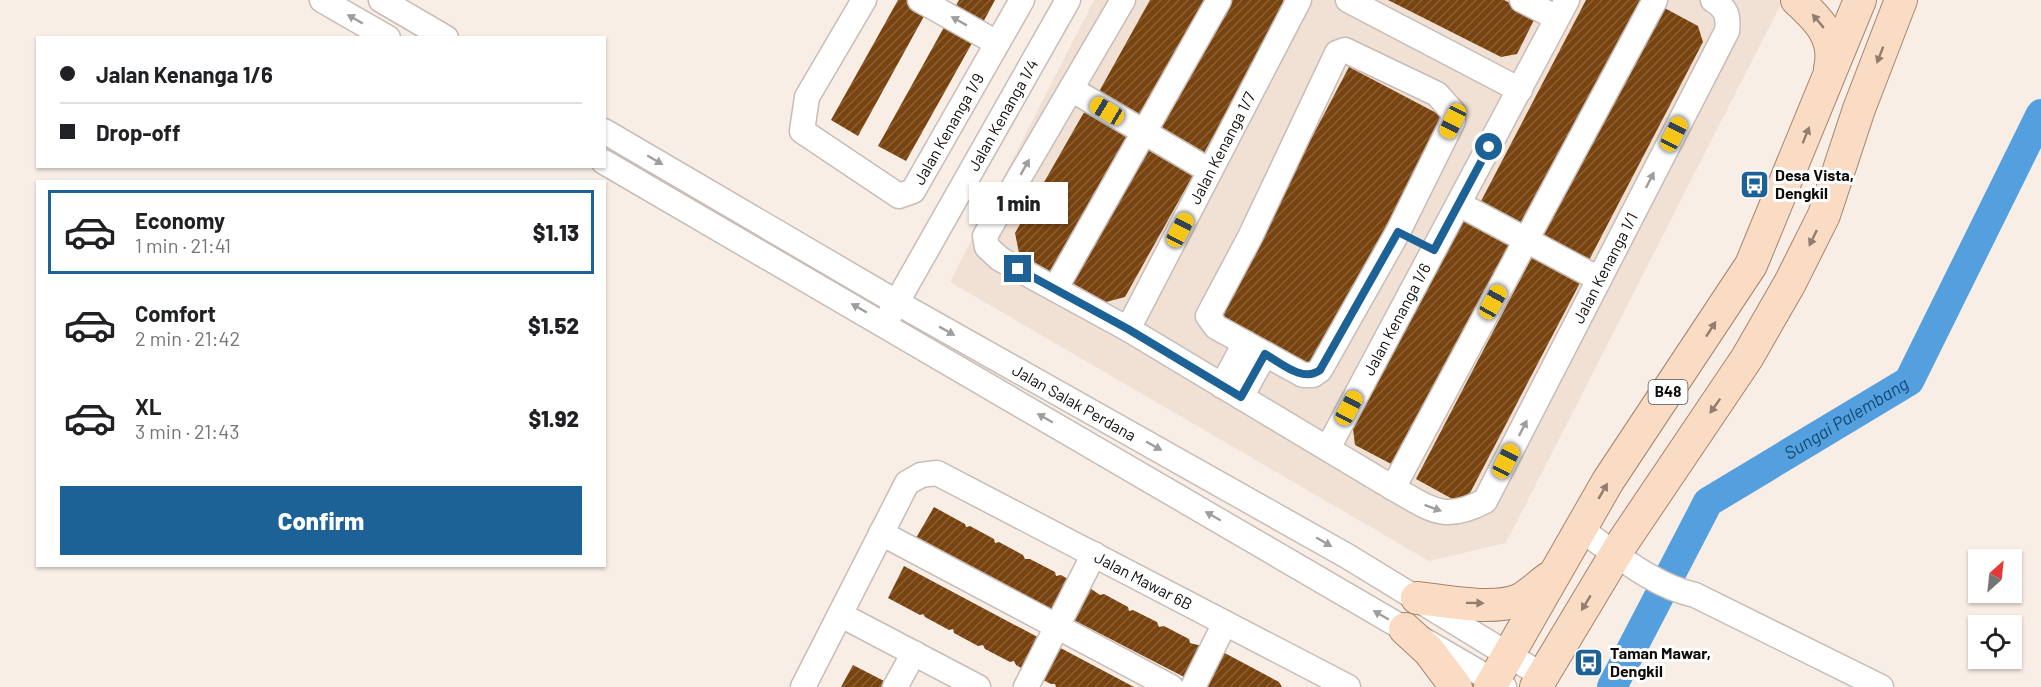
<!DOCTYPE html>
<meta charset="utf-8">
<style>
:root{--surface:#fff;--page:#f6f6f6;--text:#202124;--muted:#757577;--line:#e0e0e0;--accent:#1d6297}
body{margin:0;font-family:Barlow,sans-serif;background:var(--page);color:var(--text);height:100vh;display:flex;flex-direction:column;font-size:22px;white-space:nowrap}
*{box-sizing:border-box;margin:0}
p{font-size:20px;color:var(--muted)}
.icon{flex:none;width:33px;height:33px;fill:none;stroke:currentColor;stroke-width:2;stroke-linecap:round;stroke-linejoin:round}
.map{position:relative;flex:1;overflow:hidden}
.sheet{position:absolute;left:36px;top:180px;width:570px;height:387px;display:flex;flex-direction:column;background:var(--surface);border-radius:0px;box-shadow:0 2px 4px #0004}
.sheet>*{flex:none}
.hud{position:absolute;left:36px;top:36px;width:570px;height:132px;border-radius:0px;box-shadow:0 2px 4px #0004;display:grid;align-content:center;height:132px;padding:0 24px;background:var(--surface)}
.needle{width:39px;rotate:27deg}
.fabs{position:absolute;left:1968px;top:549px;display:grid;gap:12px}
.fabs a{display:grid;place-items:center;width:54px;height:54px;border-radius:0px;background:var(--surface);box-shadow:0 2px 4px #0004;font-size:30px}
.end{position:absolute;width:27px;height:27px;margin:-14px;border:8px solid #1d6297;background:#fff;box-shadow:0 0 0 3px #fff}
.from{border-radius:50%}
.bubble{position:absolute;height:42px;border-radius:0px;background:var(--surface);box-shadow:0 2px 4px #0004;font-size:20px;font-weight:800;line-height:42px;text-align:center}
.car{position:absolute;width:18px;height:36px;margin:-18px -9px;border-radius:8px;box-shadow:0 0 4px 2px #0007;background:linear-gradient(#f5c518 24%,#345 0 40%,#f5c518 0 76%,#345 0 86%,#f5c518 0)}
.hud b{display:flex;align-items:center;gap:21px;height:57px;font-size:22px}
.hud b+b{border-top:2px solid var(--line)}
.hud i{width:15px;height:15px;background:var(--text)}
ul{padding:10px 0 0;list-style:none}
li{display:flex;align-items:center;gap:18px;height:84px;margin:0 12px 9px;padding:0 12px;border:3px solid transparent;border-radius:0px}
li div{flex:1}
li b{display:block;font-size:22px}
li em{font-style:normal;font-weight:800}
li.current{border-color:var(--accent)}
li>.icon{width:54px;height:54px;stroke-width:1.5}
.button{display:flex;gap:12px;margin-top:auto;padding:12px 24px}
.button a{flex:1;height:69px;border-radius:0px;background:var(--accent);color:#fff;font-size:24px;font-weight:800;line-height:69px;text-align:center}
.map>svg:first-child{display:block}
.built{fill:#f1e1d5}
.lines{fill:none;stroke-linecap:round;stroke-linejoin:round}
.river{stroke:#549fde;stroke-width:30}
.building{fill:url(#building-hatch)}
.minor-casing{stroke:#c7bdb6;stroke-width:27}
.major-casing{stroke:#a6846a;stroke-width:34}
.minor{stroke:#fff;stroke-width:24}
.major{stroke:#fadcc5;stroke-width:32}
.oneway{fill:#9f9e9d}
.oneway2{fill:#907e70}
.route{stroke:#1d6297;stroke-width:8}
.labels{text-anchor:middle;stroke-width:6;stroke-linejoin:round;paint-order:stroke}
.shield{fill:#fff;stroke:#575553;stroke-width:1.5}
.shield-label{font-size:15px;font-weight:bold;fill:#0f0c09}
.street-label{font-size:16px;fill:#0f0c09;stroke:#fff}
.poi-label{font-size:16px;font-weight:bold;fill:#0f0c09;stroke:#fff;text-anchor:start}
.water-label{font-size:18px;font-style:italic;fill:#114872;stroke:#fff}
</style>
<div class="map">
<svg width="2041" height="687" viewBox="0 0 2041 687">
<defs>
<pattern id="building-hatch" width="6" height="6" patternUnits="userSpaceOnUse" patternTransform="scale(1.5)"><rect width="6" height="6" fill="#79430f"/><path d="M-1 1l2-2M0 6l6-6M5 7l2-2" fill="none" stroke="#886038"/></pattern>
</defs>
<rect width="100%" height="100%" fill="#f8eee6"/>
<path class="built" d="M1094,0H1783L1506,543L1429,561L950,282Z"/>
<g class="lines">
<path class="river" id="s1" d="M1612,687L1708,502L1909,381L2041,114"/>
</g>
<path class="building" d="M898,0H911L928,9L858,136L831,120Z
M959,0H995L980,28L952,13Z
M1150,0H1208L1140,122L1096,97Z
M1229,0H1283L1287,9L1201,158L1154,131Z
M1388,0H1504L1536,16L1517,54L1501,57Z
M1586,0H1645L1526,230L1479,205Z
M1659,5L1698,26L1703,42L1587,264L1537,238Z
M948,20L976,36L906,161L878,146Z
M1349,67L1444,117L1312,367L1217,317Z
M1087,107L1136,135L1056,275L1019,253L1015,233Z
M1145,141L1196,170L1125,297L1106,302L1067,280Z
M1464,216L1512,242L1395,466L1355,445L1353,429Z
M1533,255L1581,281L1470,493L1456,501L1416,479Z
M934,507L965,524L966,527L970,526L994,539L995,543L999,542L1023,555L1025,559H1030L1055,572L1056,576L1061,575L1073,582L1057,613L916,538Z
M904,566L1045,641L1028,672L1016,665L1014,661L1010,662L985,649L983,645L978,646L954,633L953,629L949,630L925,617L923,614L920,615L888,598Z
M1084,584L1100,595L1104,594L1128,607L1129,611L1133,610L1157,622L1159,627L1164,626L1189,639L1190,643L1202,646L1186,678L1066,616Z
M1053,644L1134,687H1056L1055,684H1051L1037,677Z
M1221,651L1279,682L1282,687H1202Z
M853,665L884,681L881,687H841Z"/>
<g class="lines">
<defs>
<g id="minor">
<path d="M322,0L388,38"/>
<path d="M381,0L446,38"/>
<path id="s2" d="M864,0L807,97L802,131L899,196L913,191L1022,0"/>
<path d="M920,0L997,43"/>
<path id="s3" d="M1123,0L985,236L987,247L1000,259L1128,329L1393,488C1431,509 1443,523 1485,501L1727,31C1729,16 1726,8 1713,0"/>
<path d="M1348,0L1520,90"/>
<path d="M1522,0L1557,18"/>
<path d="M1345,50L1437,94L1453,112V121L1398,232L1320,370L1313,375H1303L1216,327L1208,316L1250,237L1337,53Z"/>
<path d="M1071,89L1210,171"/>
<path id="s4" d="M604,131L896,302L1347,556L1543,676"/>
<path d="M604,162L1504,687"/>
<path d="M1459,204L1599,279"/>
<path d="M1055,289L1219,0"/>
<path id="s5" d="M889,316L1068,0"/>
<path id="s6" d="M1128,329L1299,0"/>
<path d="M1222,386L1245,343"/>
<path d="M1241,397L1265,354"/>
<path id="s7" d="M1328,448L1567,0"/>
<path d="M1393,488L1655,0"/>
<path d="M1580,529C1615,553 1653,586 1695,595L1881,687"/>
<path d="M881,533L1171,687"/>
<path d="M841,615L978,687"/>
<path id="s8" d="M803,687L907,483L921,475L937,473L1348,687"/>
<path d="M895,687L914,653"/>
<path d="M1026,687L1094,554"/>
<path d="M1193,687L1225,623"/>
</g>
<path id="major" d="M1797,0C1819,20 1837,38 1830,69
M1417,598C1446,601 1492,611 1519,600C1530,595 1540,584 1549,578
M1405,629L1429,651L1456,687
M1490,687L1608,481L1751,265L1860,0
M1536,687L1623,542L1747,358L1790,283L1824,215L1859,109L1901,0"/>
</defs>
<use href="#minor" class="minor-casing"/>
<use href="#major" class="major-casing"/>
<use href="#minor" class="minor"/>
<use href="#major" class="major"/>
</g>
<defs><path id="oneway-solid" d="M-6-.8H1V-3.2L6.5 0L1 3.2V.8H-6Z" transform="scale(1.5)"/></defs>
<g class="oneway">
<use href="#oneway-solid" transform="translate(355 19) rotate(-150)"/>
<use href="#oneway-solid" transform="translate(959 21) rotate(-151)"/>
<use href="#oneway-solid" transform="translate(655 160) rotate(30)"/>
<use href="#oneway-solid" transform="translate(1025 167) rotate(-60)"/>
<use href="#oneway-solid" transform="translate(1650 180) rotate(-63)"/>
<use href="#oneway-solid" transform="translate(859 308) rotate(-150)"/>
<use href="#oneway-solid" transform="translate(947 331) rotate(29)"/>
<use href="#oneway-solid" transform="translate(1045 418) rotate(-150)"/>
<use href="#oneway-solid" transform="translate(1523 428) rotate(-63)"/>
<use href="#oneway-solid" transform="translate(1154 446) rotate(29)"/>
<use href="#oneway-solid" transform="translate(1433 508) rotate(20)"/>
<use href="#oneway-solid" transform="translate(1213 516) rotate(-150)"/>
<use href="#oneway-solid" transform="translate(1324 542) rotate(30)"/>
<use href="#oneway-solid" transform="translate(1381 615) rotate(-150)"/>
</g>
<g class="oneway2">
<use href="#oneway-solid" transform="translate(1818 21) rotate(-130)"/>
<use href="#oneway-solid" transform="translate(1880 55) rotate(111)"/>
<use href="#oneway-solid" transform="translate(1806 135) rotate(-68)"/>
<use href="#oneway-solid" transform="translate(1813 238) rotate(116)"/>
<use href="#oneway-solid" transform="translate(1711 329) rotate(-57)"/>
<use href="#oneway-solid" transform="translate(1715 406) rotate(125)"/>
<use href="#oneway-solid" transform="translate(1603 491) rotate(-60)"/>
<use href="#oneway-solid" transform="translate(1475 603) rotate(1)"/>
<use href="#oneway-solid" transform="translate(1586 603) rotate(121)"/>
</g>
<g class="lines">
<path class="route" d="M1018,269L1128,329L1241,397L1265,354C1281,363 1303,383 1320,370L1398,232L1434,250L1489,147"/>
</g>
<defs>
<symbol id="bus-square" viewBox="-11 -11 22 22"><rect x="-9" y="-9" width="18" height="18" rx="4" fill="#1d6297" stroke="#fff"/><path d="M-5-6H5V4H4V6H2V4H-2V6H-4V4H-5ZM-3.5-4V0h7V-4ZM-3.5 1.2v1.5H-2V1.2ZM2 1.2v1.5H3.5V1.2Z" fill="#fff"/></symbol>
</defs>
<g fill-rule="evenodd">
<use href="#bus-square" x="1738" y="168" width="33" height="33"/>
<use href="#bus-square" x="1572" y="646" width="33" height="33"/>
</g>
<g class="labels">
<rect class="shield" x="1648.5" y="380" width="39" height="24" rx="4.5"/>
<g class="shield-label">
<text x="1668" y="397">B48</text>
</g>
<g class="street-label">
<text dy="6" stroke="none"><textPath href="#s5" startOffset="231">Jalan Kenanga 1/4</textPath></text>
<text dy="6" stroke="none"><textPath href="#s2" startOffset="350">Jalan Kenanga 1/9</textPath></text>
<text dy="6" stroke="none"><textPath href="#s6" startOffset="204">Jalan Kenanga 1/7</textPath></text>
<text dy="6" stroke="none"><textPath href="#s3" startOffset="1119">Jalan Kenanga 1/1</textPath></text>
<text dy="6" stroke="none"><textPath href="#s7" startOffset="146">Jalan Kenanga 1/6</textPath></text>
<text dy="6" stroke="none"><textPath href="#s4" startOffset="543">Jalan Salak Perdana</textPath></text>
<text dy="6" stroke="none"><textPath href="#s8" startOffset="494">Jalan Mawar 6B</textPath></text>
</g>
<g class="poi-label">
<text x="1775" y="181">Desa Vista,<tspan x="1775" dy="18">Dengkil</tspan></text>
<text x="1610" y="659">Taman Mawar,<tspan x="1610" dy="18">Dengkil</tspan></text>
</g>
<g class="water-label">
<text dy="6" stroke="none"><textPath href="#s1" startOffset="370">Sungai Palembang</textPath></text>
</g>
</g>
</svg>
<div class="fabs">
<a><svg class="needle" viewBox="-14 -14 28 28"><path d="M0-13l5 13h-10z" fill="#e53935"/><path d="M0 13l5-13h-10z" fill="#757577"/></svg></a>
<a><svg class="icon" aria-label="locate" viewBox="0 0 24 24"><circle cx="12" cy="12" r="6"/><path d="M12 2v4M12 18v4M2 12h4M18 12h4"/></svg></a>
</div>
<i class="end from" style="left:1489px;top:147px"></i>
<i class="end" style="left:1018px;top:269px"></i>
<div class="bubble" style="left:969px;top:182px;width:99px">1 min</div>
<i class="car" style="left:1107px;top:111px;rotate:301deg"></i>
<i class="car" style="left:1453px;top:121px;rotate:206deg"></i>
<i class="car" style="left:1674px;top:134px;rotate:27deg"></i>
<i class="car" style="left:1180px;top:230px;rotate:28deg"></i>
<i class="car" style="left:1493px;top:302px;rotate:29deg"></i>
<i class="car" style="left:1349px;top:408px;rotate:28deg"></i>
<i class="car" style="left:1506px;top:461px;rotate:27deg"></i>
<div class="hud">
<b><i class="from"></i>Jalan Kenanga 1/6</b>
<b><i></i>Drop-off</b>
</div>
<section class="sheet">
<ul>
<li class="current"><svg class="icon" aria-label="car" viewBox="0 0 24 24"><path d="M5 17H2v-5l4-1 3-4h7l3 4 3 1v5h-3M9 17h6M6 11h13"/><circle cx="7" cy="17" r="2"/><circle cx="17" cy="17" r="2"/></svg><div><b>Economy</b><p>1 min · 21:41</p></div><em>$1.13</em></li>
<li><svg class="icon" aria-label="car" viewBox="0 0 24 24"><path d="M5 17H2v-5l4-1 3-4h7l3 4 3 1v5h-3M9 17h6M6 11h13"/><circle cx="7" cy="17" r="2"/><circle cx="17" cy="17" r="2"/></svg><div><b>Comfort</b><p>2 min · 21:42</p></div><em>$1.52</em></li>
<li><svg class="icon" aria-label="car" viewBox="0 0 24 24"><path d="M5 17H2v-5l4-1 3-4h7l3 4 3 1v5h-3M9 17h6M6 11h13"/><circle cx="7" cy="17" r="2"/><circle cx="17" cy="17" r="2"/></svg><div><b>XL</b><p>3 min · 21:43</p></div><em>$1.92</em></li>
</ul>
<div class="button"><a>Confirm</a></div>
</section>
</div>
